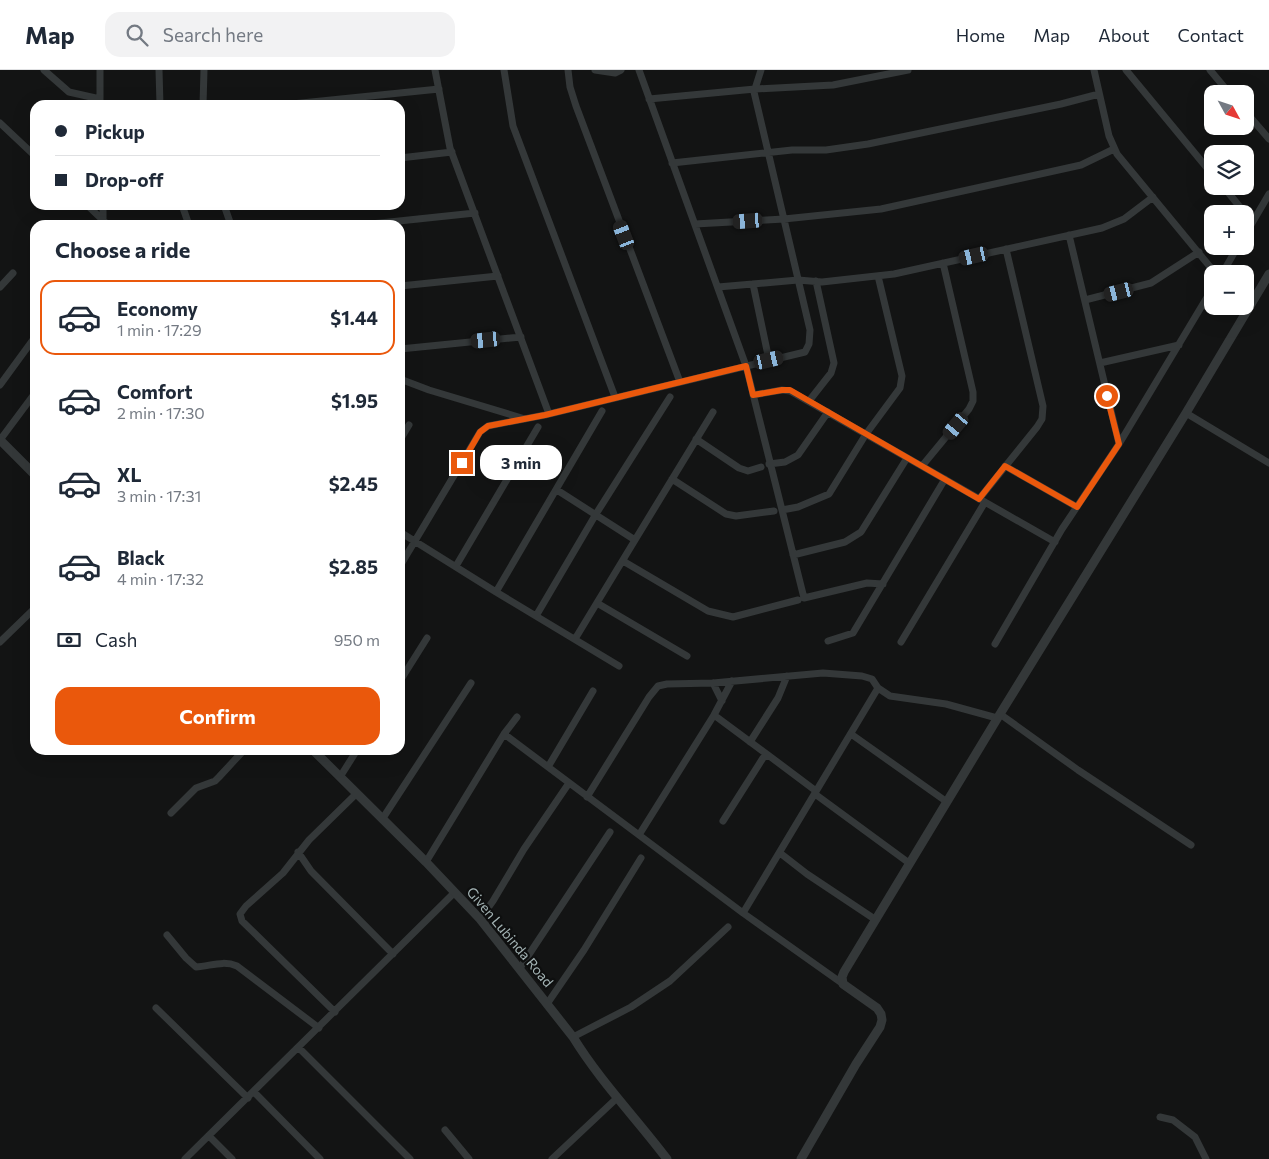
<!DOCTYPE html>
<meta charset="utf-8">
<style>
:root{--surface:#fff;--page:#f2f2f3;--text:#1f2937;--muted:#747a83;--line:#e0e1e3;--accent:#ea580c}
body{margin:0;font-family:Commissioner,sans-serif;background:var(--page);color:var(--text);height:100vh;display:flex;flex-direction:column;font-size:19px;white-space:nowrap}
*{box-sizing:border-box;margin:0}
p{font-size:16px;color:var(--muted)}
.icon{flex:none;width:28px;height:28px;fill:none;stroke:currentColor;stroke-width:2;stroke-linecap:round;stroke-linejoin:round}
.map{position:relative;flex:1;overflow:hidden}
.side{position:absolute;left:30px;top:150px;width:375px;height:535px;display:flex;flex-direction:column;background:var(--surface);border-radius:15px;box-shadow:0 5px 20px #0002}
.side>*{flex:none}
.guide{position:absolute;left:30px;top:30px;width:375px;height:110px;border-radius:15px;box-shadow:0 5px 20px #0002;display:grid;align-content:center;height:110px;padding:0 25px;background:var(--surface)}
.needle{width:32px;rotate:130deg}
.buttons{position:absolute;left:1204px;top:15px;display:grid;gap:10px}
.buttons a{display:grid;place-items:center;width:50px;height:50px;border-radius:10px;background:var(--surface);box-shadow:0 5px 20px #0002;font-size:25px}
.end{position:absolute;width:22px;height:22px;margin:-11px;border:6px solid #ea580c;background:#fff;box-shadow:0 0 0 2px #fff}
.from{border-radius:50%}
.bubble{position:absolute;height:35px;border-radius:15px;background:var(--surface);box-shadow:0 5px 20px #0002;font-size:16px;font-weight:700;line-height:35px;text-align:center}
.car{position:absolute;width:15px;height:30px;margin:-15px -8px;border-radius:6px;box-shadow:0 0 4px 1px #0007;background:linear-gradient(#222 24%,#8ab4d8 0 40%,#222 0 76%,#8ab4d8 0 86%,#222 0)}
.guide b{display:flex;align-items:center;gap:18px;height:48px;font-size:19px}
.guide b+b{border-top:1px solid var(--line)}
.guide i{width:12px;height:12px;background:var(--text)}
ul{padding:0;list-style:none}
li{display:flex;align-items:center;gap:15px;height:75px;margin:0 10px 8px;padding:0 15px;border:2px solid transparent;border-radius:15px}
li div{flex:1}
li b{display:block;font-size:19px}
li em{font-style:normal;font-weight:700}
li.active{border-color:var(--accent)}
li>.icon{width:45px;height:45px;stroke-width:1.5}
h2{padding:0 25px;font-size:22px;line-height:60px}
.pay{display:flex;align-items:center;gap:12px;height:55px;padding:0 25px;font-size:19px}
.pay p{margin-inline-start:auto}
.button{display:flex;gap:10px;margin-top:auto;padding:10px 25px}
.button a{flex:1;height:58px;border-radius:15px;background:var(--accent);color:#fff;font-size:20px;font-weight:700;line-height:58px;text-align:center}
header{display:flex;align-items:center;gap:30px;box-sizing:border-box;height:70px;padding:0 25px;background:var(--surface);border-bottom:1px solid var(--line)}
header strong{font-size:24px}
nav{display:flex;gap:28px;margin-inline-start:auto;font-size:18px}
.search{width:350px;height:45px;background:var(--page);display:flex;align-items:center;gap:12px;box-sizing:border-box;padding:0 18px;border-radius:15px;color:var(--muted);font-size:19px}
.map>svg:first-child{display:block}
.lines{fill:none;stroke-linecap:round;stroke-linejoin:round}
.minor{stroke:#343839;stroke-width:7}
.tertiary{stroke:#343839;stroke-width:9}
.route{stroke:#ea580c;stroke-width:6}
.labels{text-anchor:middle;stroke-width:4.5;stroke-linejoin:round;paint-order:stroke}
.street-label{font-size:14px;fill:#a4b4b5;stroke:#0e0f0f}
</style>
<header>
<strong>Map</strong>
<div class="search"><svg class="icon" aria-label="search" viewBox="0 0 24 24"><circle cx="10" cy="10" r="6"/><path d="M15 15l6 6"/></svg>Search here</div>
<nav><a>Home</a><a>Map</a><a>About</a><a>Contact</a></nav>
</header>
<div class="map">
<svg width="1269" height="1089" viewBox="0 0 1269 1089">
<rect width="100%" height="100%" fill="#131414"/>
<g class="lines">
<path class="minor" d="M44,0L69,22L100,29
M100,0V35
M159,0L160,35
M435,0L450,78L549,344
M504,0L513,56L615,327
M568,0L570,17L576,36L680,312
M595,0L615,3L621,0
M639,0L746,296L804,528L867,513L883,514
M1094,0L1109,66L1117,84L1216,204
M1126,0L1212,104
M1210,0L1230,24
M649,29L755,19L833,15L908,0
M203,35L204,0
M282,35L439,19
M1245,41L1269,69
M0,53L35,86
M400,88L452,82
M672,93L792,80H826L868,74L1061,34L1099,24
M1223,116L1252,152
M87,135L108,155
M103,135V151
M182,135L189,155
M224,135L231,155
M695,154L784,149L881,139L1081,95L1114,79
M361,155L475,143
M1069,165L1119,374
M1245,165L1269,124
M1222,204L1238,176
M753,214L769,290
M400,216L498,206
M0,217L13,203
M718,217L798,210L822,212L894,204L1102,158L1124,149L1153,127
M1245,224L1253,229
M1085,230L1151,213L1199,182
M400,279L521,267
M1100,293L1179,275
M400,309L429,320L525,349
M0,315L35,267
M753,325L782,320L790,321L1055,472
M809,331L831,303L834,293L816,211
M1186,343L1269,393
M696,369L739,398L748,401L761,397
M0,370L35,323
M400,370L409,355
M769,394L785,392L798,385L828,342
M922,396L969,339L973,331V322L943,193
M1005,396L1077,437
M672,409L726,444L736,446L774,441
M557,420L635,470L575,569
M979,429L1037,357L1042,349L1043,336L1006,179
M782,440L798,437L829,424L866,364L900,318L902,306L878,206
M400,462L496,522L602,341
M635,470L713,342
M793,485L845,472L861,462L907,388
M623,491L708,541L733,547L798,530
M400,496L480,362L488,356L545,345L805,282L809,274L810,260L754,22L761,0
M456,496L538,357
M496,522L619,596
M597,533L687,586
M536,546L596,444L670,327
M828,571L853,563L945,409
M0,572L35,538
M901,572L985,432
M995,574L1062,459L1119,374L1212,219
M400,611L427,568
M713,613L722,631
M1000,644L1078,700L1191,775
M714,645L768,685
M504,664L639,765L714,645L732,611
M851,664L947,732
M750,672L778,628L787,606
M548,697L593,621
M340,707L357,680
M815,724L909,793
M587,727L649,627L658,616L667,614L713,613L823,603L862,606L872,609L878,618L890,626L946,634L997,648
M171,743L196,718L215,711L219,707L244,680
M383,748L471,613
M723,751L763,688L768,685L816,721
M639,765L743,843L843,914
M298,782L311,801L393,884
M780,783L807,804L876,850
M426,792L504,664L517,647
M743,843L878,618
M480,849L493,831L524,779L569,713
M167,865L186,888L196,897C211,896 223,890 237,896L319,958
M520,898L610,762
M547,934L584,880L641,788
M156,938L248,1028
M335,942L242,851L240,844L246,836L283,803L309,770L357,723
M573,967L631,937L670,911L728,857
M299,978L410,1089
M254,1022L320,1089
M1160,1047L1173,1050L1195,1067L1206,1089
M445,1060L469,1089
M209,1066L232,1089
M185,1089L455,822
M552,1089L617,1028"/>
<path class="tertiary" d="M0,370L35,405
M313,680L426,792L480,849L573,967C600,1011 636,1048 667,1089
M801,1089L856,994L880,957L882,950L881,944L877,938L843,914L842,907L844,902L1000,644L1186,343L1269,204"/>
</g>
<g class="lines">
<path class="route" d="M462,393L480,362L488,356L545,345L746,296L753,325L782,320H790L979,429L1005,396L1077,437L1119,374L1107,326"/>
</g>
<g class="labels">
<g class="street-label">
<text transform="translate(510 867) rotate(50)" y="5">Given Lubinda Road</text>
</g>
</g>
</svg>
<div class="buttons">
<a><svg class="needle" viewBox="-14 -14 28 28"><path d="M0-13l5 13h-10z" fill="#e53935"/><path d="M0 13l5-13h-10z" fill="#747a83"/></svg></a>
<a><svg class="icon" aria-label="layers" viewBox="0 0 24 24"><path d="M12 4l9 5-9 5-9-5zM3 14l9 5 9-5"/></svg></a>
<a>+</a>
<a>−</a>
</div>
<i class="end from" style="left:1107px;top:326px"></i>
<i class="end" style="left:462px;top:393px"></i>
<div class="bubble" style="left:480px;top:375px;width:82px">3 min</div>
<i class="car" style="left:748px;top:151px;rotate:266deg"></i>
<i class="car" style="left:624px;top:165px;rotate:339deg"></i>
<i class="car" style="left:974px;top:186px;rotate:257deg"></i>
<i class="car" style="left:1119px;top:222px;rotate:256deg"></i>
<i class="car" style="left:486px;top:270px;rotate:264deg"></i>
<i class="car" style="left:769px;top:290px;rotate:77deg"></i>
<i class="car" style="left:956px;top:356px;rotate:220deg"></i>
<div class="guide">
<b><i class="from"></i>Pickup</b>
<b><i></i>Drop-off</b>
</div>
<section class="side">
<h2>Choose a ride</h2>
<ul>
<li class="active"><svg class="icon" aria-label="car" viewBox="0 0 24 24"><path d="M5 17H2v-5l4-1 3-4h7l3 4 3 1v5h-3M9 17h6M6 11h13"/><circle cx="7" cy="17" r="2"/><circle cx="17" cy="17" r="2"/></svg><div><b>Economy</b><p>1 min · 17:29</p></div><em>$1.44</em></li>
<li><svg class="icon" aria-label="car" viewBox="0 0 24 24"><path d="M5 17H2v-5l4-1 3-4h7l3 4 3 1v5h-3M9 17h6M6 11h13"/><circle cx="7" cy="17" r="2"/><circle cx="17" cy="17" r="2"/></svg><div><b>Comfort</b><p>2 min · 17:30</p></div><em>$1.95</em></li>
<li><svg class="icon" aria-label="car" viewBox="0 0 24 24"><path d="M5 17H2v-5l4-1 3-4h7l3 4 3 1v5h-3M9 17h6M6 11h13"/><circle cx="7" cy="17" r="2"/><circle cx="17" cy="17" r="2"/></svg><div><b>XL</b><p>3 min · 17:31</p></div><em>$2.45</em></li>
<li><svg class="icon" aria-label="car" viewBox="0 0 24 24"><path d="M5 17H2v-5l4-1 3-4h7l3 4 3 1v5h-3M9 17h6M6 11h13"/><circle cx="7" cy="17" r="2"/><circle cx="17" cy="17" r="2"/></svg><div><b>Black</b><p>4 min · 17:32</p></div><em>$2.85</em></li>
</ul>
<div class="pay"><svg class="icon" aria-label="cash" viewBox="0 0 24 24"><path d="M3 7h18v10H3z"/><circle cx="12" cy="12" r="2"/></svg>Cash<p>950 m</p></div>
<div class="button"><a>Confirm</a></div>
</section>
</div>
